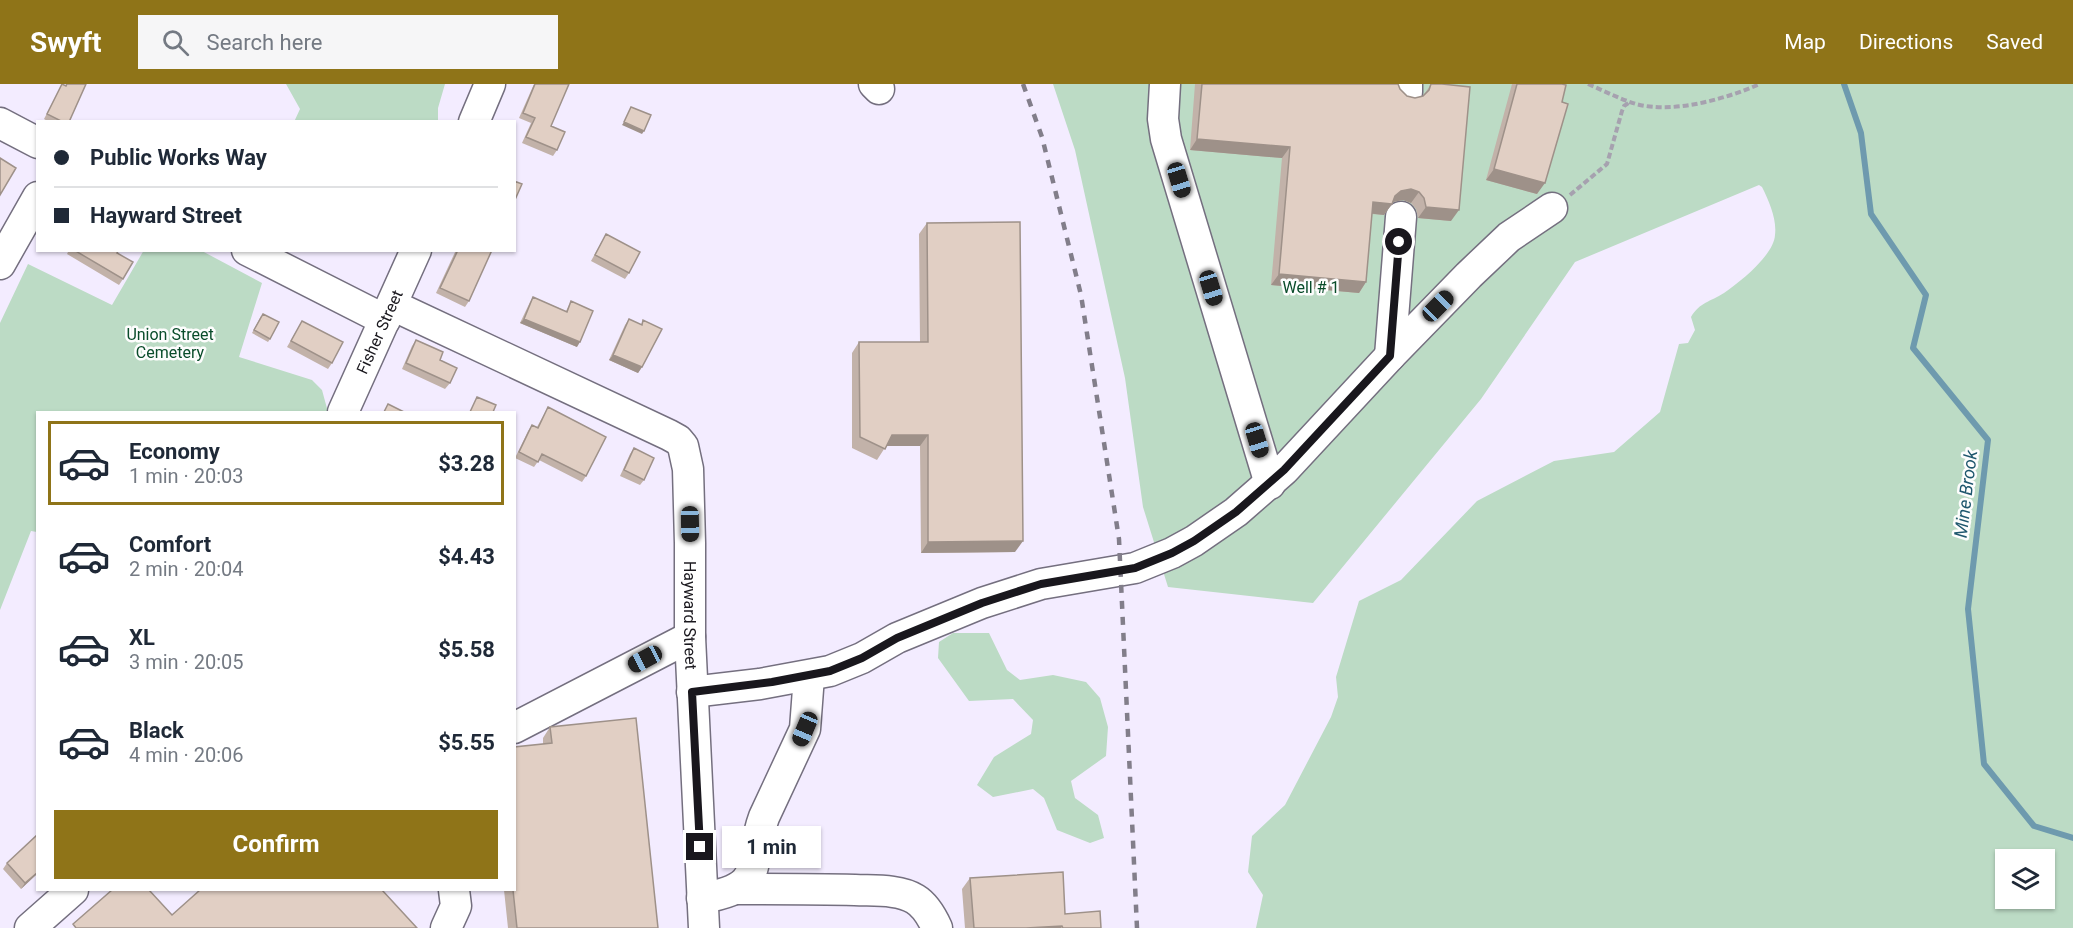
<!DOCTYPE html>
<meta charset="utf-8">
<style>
:root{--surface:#fff;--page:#f6f6f7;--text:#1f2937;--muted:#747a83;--line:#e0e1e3;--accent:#8f7418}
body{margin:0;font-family:Roboto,sans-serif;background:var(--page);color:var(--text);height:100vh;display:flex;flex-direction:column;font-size:22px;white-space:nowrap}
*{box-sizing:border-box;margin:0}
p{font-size:20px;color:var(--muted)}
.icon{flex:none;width:33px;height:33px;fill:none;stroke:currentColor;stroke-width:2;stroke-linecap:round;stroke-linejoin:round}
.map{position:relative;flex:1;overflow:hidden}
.details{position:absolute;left:36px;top:327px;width:480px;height:480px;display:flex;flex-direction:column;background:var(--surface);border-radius:0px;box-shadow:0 2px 4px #0004}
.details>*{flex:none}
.guide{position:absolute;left:36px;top:36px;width:480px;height:132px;border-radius:0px;box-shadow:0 2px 4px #0004;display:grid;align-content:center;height:132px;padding:0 18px;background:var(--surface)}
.controls{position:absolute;left:1995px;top:765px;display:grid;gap:12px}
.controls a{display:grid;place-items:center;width:60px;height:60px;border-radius:0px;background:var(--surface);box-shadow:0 2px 4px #0004;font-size:30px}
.end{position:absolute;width:27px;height:27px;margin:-14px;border:8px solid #19171d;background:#fff;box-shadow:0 0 0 3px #fff}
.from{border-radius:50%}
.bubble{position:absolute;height:42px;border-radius:0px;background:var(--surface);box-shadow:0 2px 4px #0004;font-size:20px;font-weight:700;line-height:42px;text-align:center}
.car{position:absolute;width:18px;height:36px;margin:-18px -9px;border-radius:8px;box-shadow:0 0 4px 2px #0007;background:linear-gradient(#222 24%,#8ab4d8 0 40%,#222 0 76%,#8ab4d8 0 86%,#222 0)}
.guide b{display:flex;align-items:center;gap:21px;height:57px;font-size:22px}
.guide b+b{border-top:2px solid var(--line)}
.guide i{width:15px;height:15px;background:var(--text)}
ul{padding:10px 0 0;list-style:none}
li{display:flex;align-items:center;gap:18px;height:84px;margin:0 12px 9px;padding:0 6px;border:3px solid transparent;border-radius:0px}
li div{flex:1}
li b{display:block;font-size:22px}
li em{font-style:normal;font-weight:700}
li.selected{border-color:var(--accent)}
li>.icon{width:54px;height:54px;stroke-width:1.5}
.action{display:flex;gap:12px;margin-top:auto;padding:12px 18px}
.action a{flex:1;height:69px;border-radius:0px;background:var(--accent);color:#fff;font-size:24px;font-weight:700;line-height:69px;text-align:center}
header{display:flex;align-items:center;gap:36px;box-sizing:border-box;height:84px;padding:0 30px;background:var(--accent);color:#fff}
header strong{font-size:28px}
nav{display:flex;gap:33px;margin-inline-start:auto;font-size:21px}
.search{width:420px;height:54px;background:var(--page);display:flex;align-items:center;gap:15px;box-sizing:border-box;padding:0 21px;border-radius:0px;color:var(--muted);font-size:22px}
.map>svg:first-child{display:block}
.green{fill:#bcdbc5;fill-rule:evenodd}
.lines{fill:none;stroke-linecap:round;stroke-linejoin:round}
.stream{stroke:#6e9aae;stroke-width:6}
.minor-casing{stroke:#746f7f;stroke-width:33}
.path{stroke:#a6a1af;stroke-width:4;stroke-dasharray:6 3;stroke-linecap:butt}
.minor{stroke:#fff;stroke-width:30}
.rail{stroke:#827e8a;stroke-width:4.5;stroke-dasharray:8 8;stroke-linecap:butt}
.wall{fill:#c2b2a9}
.shaded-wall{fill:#9e9189}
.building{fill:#e1cfc4;stroke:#9e9189;stroke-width:1.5}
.route{stroke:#19171d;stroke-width:8}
.labels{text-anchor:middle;stroke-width:5;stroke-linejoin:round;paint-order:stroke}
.park-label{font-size:16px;fill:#094c2a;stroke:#fdfdfd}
.street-label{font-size:16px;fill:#19171d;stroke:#fdfdfd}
.water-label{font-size:18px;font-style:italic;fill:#1f576e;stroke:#fdfdfd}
</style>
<header>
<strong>Swyft</strong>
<div class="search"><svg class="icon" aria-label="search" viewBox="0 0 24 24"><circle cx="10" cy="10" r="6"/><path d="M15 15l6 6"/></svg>Search here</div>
<nav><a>Map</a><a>Directions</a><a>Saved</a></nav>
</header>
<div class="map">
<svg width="2073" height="844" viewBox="0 0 2073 844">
<rect width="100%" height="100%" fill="#f3ecff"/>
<path class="green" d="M286,0H445L438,24V37L294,38L300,25Z
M1053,0H2073V844H1256L1263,811L1248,788L1252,752L1285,721L1331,633L1338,613L1336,593L1359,517L1401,496L1477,417L1554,377L1614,368L1660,328L1679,260L1688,259L1695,246L1691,233C1700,218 1710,218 1724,209C1740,198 1774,171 1775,151C1777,135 1769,117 1762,103L1759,101L1575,178L1481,315L1313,519L1168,503L1143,423L1125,294L1075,66ZM2006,776H2044V814H2006Z
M144,166L202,167L262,199L239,273L312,296L322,306L328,328H38L37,448L31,447L0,526V239L28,180L112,221Z
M953,549H989L1007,586L1020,596L1053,591L1086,598L1100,614L1108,643L1106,672L1071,697L1075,714L1098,731L1104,754L1090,759L1057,746L1044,714L1033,705L993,713L977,701L994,673L1031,650L1033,636L1013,615L969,617L938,574L939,558Z"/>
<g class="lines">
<path class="stream" d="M1844,0L1861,49L1871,130L1926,211L1913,264L1988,356L1968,525L1984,680L2034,742L2073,754"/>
<defs>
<g id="minor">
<path d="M874,0L879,5"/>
<path d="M1165,0L1163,35L1166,55L1270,400"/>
<path d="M1407,8V0"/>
<path d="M474,38L490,0"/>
<path d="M0,39L38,59"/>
<path d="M247,166L385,236"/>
<path d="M0,180L38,113"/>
<path id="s1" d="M392,221L669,351L678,356L683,362L688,385L690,459V553L704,844"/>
<path d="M1390,272L1401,133"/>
<path id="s2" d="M343,328L416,166"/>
<path d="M692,608L760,600L830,587L862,574L897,554L982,519L1041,500L1135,484L1172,469L1194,457L1236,428L1284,386L1390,272L1469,191L1509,153L1552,124"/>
<path d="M514,644L690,553"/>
<path d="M738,805C777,805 816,805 855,806C873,807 899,805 915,815C925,821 932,833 937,844"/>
<path d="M702,814C769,803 746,782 764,733L805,645L809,592"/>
<path d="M30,844L73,806"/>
<path d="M446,844L456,822L454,806"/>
</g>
</defs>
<use href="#minor" class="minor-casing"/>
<path class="path" d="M1588,0C1604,7 1620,15 1636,20C1674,30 1725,15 1760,0
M1570,111L1607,80L1622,27L1624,22L1630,18"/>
<use href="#minor" class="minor"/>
<path class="rail" d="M1023,0L1042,53L1081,211L1119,455L1137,844"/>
</g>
<path class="wall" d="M62,0L65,2L66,0H86L69,38H49L44,35Z
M534,0H569L551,42L557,66L553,72L522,59L531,39L519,34Z
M1195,0H1398L1400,5L1407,12L1415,14L1423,12L1431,0L1451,137L1418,134L1416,125L1411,119L1403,116L1393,118L1384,131L1372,130L1366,198L1359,209L1271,201L1282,74L1190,66Z
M1512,0H1562L1537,110L1486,96Z
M927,139L1015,468L921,469L920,362H886L877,376L852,364V269L859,258H920L919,150Z
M606,150L629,189L625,195L591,177Z
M69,166H119L117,169L123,195L119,201L67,170Z
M456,166H492L469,217L465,223L436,209Z
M533,213L566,227L571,217L577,263L520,239L530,218Z
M261,232L270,255L268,258L252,249Z
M629,235L641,241L643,236L642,283L638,289L609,276L625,241Z
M302,237L332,279L328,285L287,263Z
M416,256L440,276L450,299L445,305L402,285L412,262Z
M548,323L586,392L582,398L539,376L534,383L515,374L528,347L532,341L537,343Z
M634,364L644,396L640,401L620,392L630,370Z
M550,643L658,844H508L504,806H514L543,660V654Z
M38,753V791L37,790L21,805L3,785L7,779Z
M970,794L1065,830L1101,844H965L962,805Z"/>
<path class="shaded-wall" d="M624,38L644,47L642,50L622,41Z
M1197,55L1290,63L1282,74L1190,66Z
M1494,85L1545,99L1537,110L1486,96Z
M1411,105L1419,108L1411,119L1403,116L1393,118L1391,120H1392L1384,131L1366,129L1373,118L1395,112L1401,107Z
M1426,123L1459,126L1451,137L1418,134Z
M1279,190L1366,198L1359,209L1271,201Z
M524,235L580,258L577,263L520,239Z
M613,271L642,283L638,289L609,276Z
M892,351H928L920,362H884Z
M1023,457L1015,468L921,469L928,458Z
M38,788V789L21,805L25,799Z
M1062,842L1061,844H1026Z"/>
<path class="building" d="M62,0L66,2L67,0H86L69,38H63L47,30Z
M535,0H569L551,42L565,48L557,66L526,53L535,34L523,29Z
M1202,0H1398L1400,5L1407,12L1415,14L1423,12L1429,6L1431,0H1442L1470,3L1459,126L1426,123L1424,114L1419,108L1411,105L1401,107L1395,112L1392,120L1373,118L1366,198L1279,190L1290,63L1197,55Z
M1517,0H1562L1566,1L1562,18L1568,20L1545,99L1494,85Z
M631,23L651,31L644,47L624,38Z
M0,74L16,84L0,111Z
M514,97L522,100L514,118Z
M1020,138L1023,457L928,458V351H892L885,365L860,353L859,258H928L927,139Z
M606,150L640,168L629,189L595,171Z
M74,166H119L117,169L133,178L123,195Z
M458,166H492L469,217L440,204Z
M533,213L567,228L571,217L593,227L580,258L524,235Z
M263,230L279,238L270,255L254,246Z
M629,235L642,241L643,236L662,245L642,283L613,271Z
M302,237L343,258L332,279L291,257Z
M416,256L443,268L440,276L457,284L450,299L406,279Z
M477,313L496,321L493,328H470Z
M388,320L404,328H384Z
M548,323L606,353L586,392L542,370L538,378L519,368L532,341L538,344Z
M634,364L654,374L644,396L624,386Z
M636,634L658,844H517L513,806H514V663L552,659L550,643Z
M36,752L38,753V788L25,799L7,779Z
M1063,788L1065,830L1100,827L1101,844H1063L1062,842L1026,844H974L970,794Z
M112,806H149L172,831L200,806H382L417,844H76L73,840Z"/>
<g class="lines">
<path class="route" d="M700,763L692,608L772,598L830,587L862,574L897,554L982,519L1041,500L1135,484L1172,469L1194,457L1236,428L1284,386L1390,272L1399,158"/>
</g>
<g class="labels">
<g class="park-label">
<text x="1311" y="209">Well # 1</text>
<text x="170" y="256">Union Street<tspan x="170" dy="18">Cemetery</tspan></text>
</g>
<g class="street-label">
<text dy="6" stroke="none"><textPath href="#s2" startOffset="88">Fisher Street</textPath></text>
<text dy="6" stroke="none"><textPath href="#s1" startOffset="494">Hayward Street</textPath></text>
</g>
<g class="water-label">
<text transform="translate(1966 410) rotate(-83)" y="6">Mine Brook</text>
</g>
</g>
</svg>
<div class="controls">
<a><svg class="icon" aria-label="layers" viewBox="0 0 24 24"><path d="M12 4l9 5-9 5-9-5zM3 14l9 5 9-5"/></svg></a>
</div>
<i class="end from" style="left:1399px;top:158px"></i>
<i class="end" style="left:700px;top:763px"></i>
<div class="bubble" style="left:722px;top:742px;width:99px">1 min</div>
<i class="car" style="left:1179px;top:96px;rotate:163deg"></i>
<i class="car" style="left:1211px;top:204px;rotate:163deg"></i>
<i class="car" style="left:1438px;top:222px;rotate:45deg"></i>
<i class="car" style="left:1257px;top:356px;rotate:163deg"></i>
<i class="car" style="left:690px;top:440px;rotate:179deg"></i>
<i class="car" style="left:645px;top:575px;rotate:242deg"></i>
<i class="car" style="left:805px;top:645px;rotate:203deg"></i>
<div class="guide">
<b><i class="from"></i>Public Works Way</b>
<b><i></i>Hayward Street</b>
</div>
<section class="details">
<ul>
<li class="selected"><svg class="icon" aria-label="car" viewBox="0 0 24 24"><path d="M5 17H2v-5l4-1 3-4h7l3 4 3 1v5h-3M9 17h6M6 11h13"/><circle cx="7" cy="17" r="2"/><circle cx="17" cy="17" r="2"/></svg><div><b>Economy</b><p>1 min · 20:03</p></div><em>$3.28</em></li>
<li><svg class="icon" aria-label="car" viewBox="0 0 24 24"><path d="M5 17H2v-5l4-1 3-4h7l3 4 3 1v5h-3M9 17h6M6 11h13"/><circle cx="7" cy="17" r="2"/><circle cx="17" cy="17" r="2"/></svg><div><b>Comfort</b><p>2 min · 20:04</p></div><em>$4.43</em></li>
<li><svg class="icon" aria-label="car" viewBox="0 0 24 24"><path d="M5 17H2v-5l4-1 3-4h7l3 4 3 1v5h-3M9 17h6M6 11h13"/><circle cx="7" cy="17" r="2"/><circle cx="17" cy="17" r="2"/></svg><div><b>XL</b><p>3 min · 20:05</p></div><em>$5.58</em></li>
<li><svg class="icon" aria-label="car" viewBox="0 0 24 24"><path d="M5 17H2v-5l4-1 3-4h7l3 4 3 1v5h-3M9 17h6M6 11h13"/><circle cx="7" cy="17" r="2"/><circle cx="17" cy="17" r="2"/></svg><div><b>Black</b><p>4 min · 20:06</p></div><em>$5.55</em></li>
</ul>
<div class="action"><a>Confirm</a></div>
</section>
</div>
